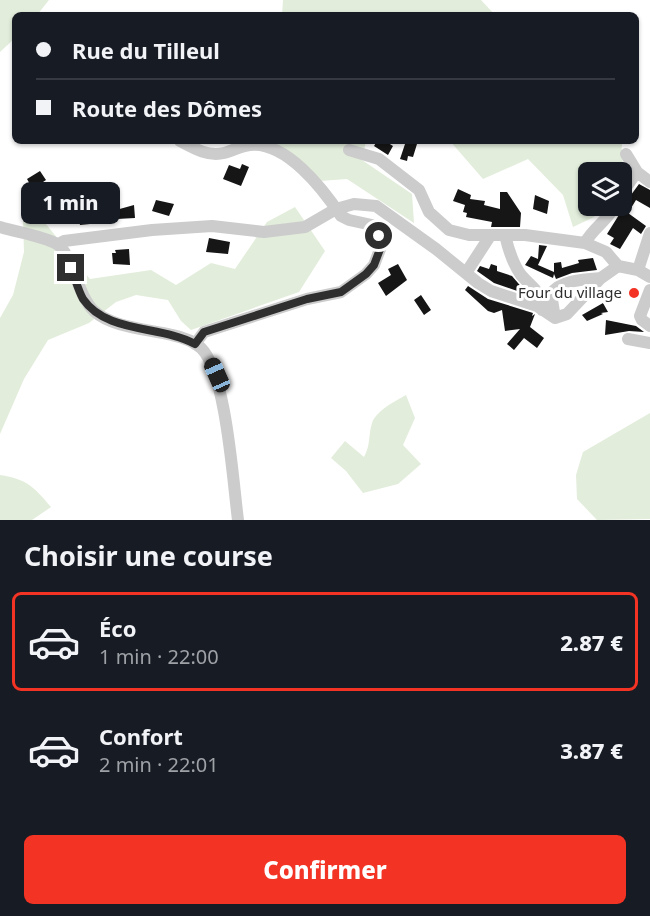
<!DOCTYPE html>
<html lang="fr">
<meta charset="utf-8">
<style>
:root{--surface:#171b24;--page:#20242c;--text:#f1f3f6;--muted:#9ea1a6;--line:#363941;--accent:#f33323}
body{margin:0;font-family:"Noto Sans",sans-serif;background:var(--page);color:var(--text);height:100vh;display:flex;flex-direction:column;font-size:22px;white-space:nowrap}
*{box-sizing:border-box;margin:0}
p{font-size:20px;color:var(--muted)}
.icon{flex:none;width:33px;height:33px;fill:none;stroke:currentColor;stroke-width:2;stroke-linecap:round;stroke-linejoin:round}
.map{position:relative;height:520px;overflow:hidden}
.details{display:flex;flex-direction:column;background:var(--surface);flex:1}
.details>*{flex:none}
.hud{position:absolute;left:12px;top:12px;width:627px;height:132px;border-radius:9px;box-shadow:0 2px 4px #0004;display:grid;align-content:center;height:132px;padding:0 24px;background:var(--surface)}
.tools{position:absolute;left:578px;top:162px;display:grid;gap:12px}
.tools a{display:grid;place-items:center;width:54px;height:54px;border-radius:9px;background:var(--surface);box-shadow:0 2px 4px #0004;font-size:30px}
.end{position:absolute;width:27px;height:27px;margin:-14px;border:8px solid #2f2f2f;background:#fff;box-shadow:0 0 0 3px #fff}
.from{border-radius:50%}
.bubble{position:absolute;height:42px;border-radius:9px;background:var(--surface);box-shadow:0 2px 4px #0004;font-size:20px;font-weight:800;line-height:42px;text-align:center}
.car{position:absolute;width:18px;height:36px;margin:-18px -9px;border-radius:8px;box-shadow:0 0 4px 2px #0007;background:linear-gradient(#222 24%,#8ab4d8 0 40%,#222 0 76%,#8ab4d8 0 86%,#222 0)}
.hud b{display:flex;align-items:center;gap:21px;height:57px;font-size:22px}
.hud b+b{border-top:2px solid var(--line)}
.hud i{width:15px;height:15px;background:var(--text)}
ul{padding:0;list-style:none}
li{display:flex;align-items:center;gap:18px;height:99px;margin:0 12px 9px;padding:0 12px;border:3px solid transparent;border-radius:9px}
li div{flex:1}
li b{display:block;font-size:22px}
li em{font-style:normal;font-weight:800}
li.on{border-color:var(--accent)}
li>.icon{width:54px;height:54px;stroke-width:1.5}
h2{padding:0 24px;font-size:27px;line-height:72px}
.button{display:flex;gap:12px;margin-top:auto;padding:12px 24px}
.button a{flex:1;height:69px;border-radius:9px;background:var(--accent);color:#fff;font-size:24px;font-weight:800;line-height:69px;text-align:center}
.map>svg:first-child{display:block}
.green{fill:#e2eddb}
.building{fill:#161616}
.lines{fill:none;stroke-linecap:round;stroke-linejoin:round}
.minor{stroke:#ccc;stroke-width:12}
.route{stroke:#2f2f2f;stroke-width:8}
.poi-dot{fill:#f33323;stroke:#fff;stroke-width:2}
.labels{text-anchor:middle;stroke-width:6;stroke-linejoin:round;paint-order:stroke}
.poi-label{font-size:15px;fill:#2f2f2f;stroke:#fff;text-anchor:end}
</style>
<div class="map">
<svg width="650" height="520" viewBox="0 0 650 520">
<rect width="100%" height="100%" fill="#fff"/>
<path class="green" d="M0,0H49L37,15H15V38L0,52Z
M283,0H481L495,15H282Z
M257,141H366L362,160L412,194L414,223L347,179L320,181Z
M450,141H623C619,152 626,163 620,172H588V206H601L594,217L573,227L563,195L528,159L483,179Z
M295,207L325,251L299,292L191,330L181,321L168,300L136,295L116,302L89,323L48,340L24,379L0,434V318L13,295L24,252L23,221L42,219L90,279L151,270L176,285L211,263L235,269L267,222Z
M406,395L415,418L403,445L421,464L398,484L363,493L346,471L331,458L345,441L364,457C371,444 368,436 372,423C377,410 394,402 406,395Z
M650,413V519L597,520L577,499L576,475L583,452Z
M0,475C27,479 34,487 51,507L32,520H0Z"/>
<path class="building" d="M377,141H385L393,146L388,155L374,146Z
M406,141L417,144L413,157L408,156L407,161L400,159Z
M242,164L249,167L241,186L223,179L229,165L240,169Z
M40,171L46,180L40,184L43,191L36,195L27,179Z
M639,184L650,190V208L636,200L628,213L646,226L641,234L633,228L620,249L610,244L614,238L607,234L622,210V202L628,199Z
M458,189L471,195L470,199L485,201L484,205L500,209V192H507L521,213L520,227H491L492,222L466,217L467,213L463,212L465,205L453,201Z
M535,195L549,201L547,214L533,209Z
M87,198L90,224L80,225L75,200Z
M156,200L174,204L169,216L152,211Z
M134,205L135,218L117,219L116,210Z
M209,238L230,242L228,254L206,252Z
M539,245L547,246L538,265L554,272V263L561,262L562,268L579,263L578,260L593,258L597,270L572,273L556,279L554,274L553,278L525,265L531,256L538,259Z
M129,249L130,265L113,264L112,253H116L115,250Z
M398,264L407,280L386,296L378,283L391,275L388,269Z
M491,264L497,266V271L512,276L524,290L523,293L494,283L477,271L480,266L489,269Z
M468,286L488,299L533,313L532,316L535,314L530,327L544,338L537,348L524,338L514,350L507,344L520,329L505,331L502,310L494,313L488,311L465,290Z
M421,295L431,310L424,315L414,300Z
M603,303L608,312L601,313L603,314L587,321L582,315Z
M606,320L636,326L644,332L629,331L605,335Z"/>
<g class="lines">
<path class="minor" d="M180,141C193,148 208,157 224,153C232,151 241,146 250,145C286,141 323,189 341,216L349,220L372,225L382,244L374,265L366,274L341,292L307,299L204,332L195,344
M349,150L379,159L419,190L429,212L449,230L469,235H525L585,243L606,252L618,266
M626,154L637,172L650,182
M621,194L637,172
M0,227C16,232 43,236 57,244C72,253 77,295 94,311C113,328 148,329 172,335C182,337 193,341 201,348C226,372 233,482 238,520
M505,235C508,248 513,264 521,275C535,291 538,286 542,310
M585,243C593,228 607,221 615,206
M58,244L64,241L152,230L212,226L264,232L305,227L336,209L354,204L376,206L436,249L478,283L491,291L537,306L555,318L567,314L601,278L618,266L638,270L650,277
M638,270L650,233
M466,273L490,236
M650,290L640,316L642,320L650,326
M555,318L551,294C559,280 586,279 601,278
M628,339L650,343"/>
</g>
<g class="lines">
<path class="route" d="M71,268C75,278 78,290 83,299C107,334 161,325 195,344L204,332L307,299L341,292L366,274L374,265L382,244L379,236"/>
</g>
<circle class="poi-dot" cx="634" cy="293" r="6"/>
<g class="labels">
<g class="poi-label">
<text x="622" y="298">Four du village</text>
</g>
</g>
</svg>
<div class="tools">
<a><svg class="icon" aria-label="layers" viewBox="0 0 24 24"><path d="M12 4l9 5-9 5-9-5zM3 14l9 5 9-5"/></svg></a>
</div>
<i class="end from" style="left:379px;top:236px"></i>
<i class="end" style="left:71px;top:268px"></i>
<div class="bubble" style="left:21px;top:182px;width:99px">1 min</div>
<i class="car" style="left:217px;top:375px;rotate:336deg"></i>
<div class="hud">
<b><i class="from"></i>Rue du Tilleul</b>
<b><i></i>Route des Dômes</b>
</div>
</div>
<section class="details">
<h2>Choisir une course</h2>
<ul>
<li class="on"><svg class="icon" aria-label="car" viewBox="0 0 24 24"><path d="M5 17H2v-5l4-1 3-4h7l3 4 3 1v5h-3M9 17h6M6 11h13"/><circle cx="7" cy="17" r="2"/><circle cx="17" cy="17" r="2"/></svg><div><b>Éco</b><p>1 min · 22:00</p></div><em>2.87 €</em></li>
<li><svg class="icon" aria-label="car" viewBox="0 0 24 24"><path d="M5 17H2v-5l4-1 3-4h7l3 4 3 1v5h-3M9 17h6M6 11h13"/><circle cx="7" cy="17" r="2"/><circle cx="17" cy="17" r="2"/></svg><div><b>Confort</b><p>2 min · 22:01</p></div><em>3.87 €</em></li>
</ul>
<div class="button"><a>Confirmer</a></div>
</section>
